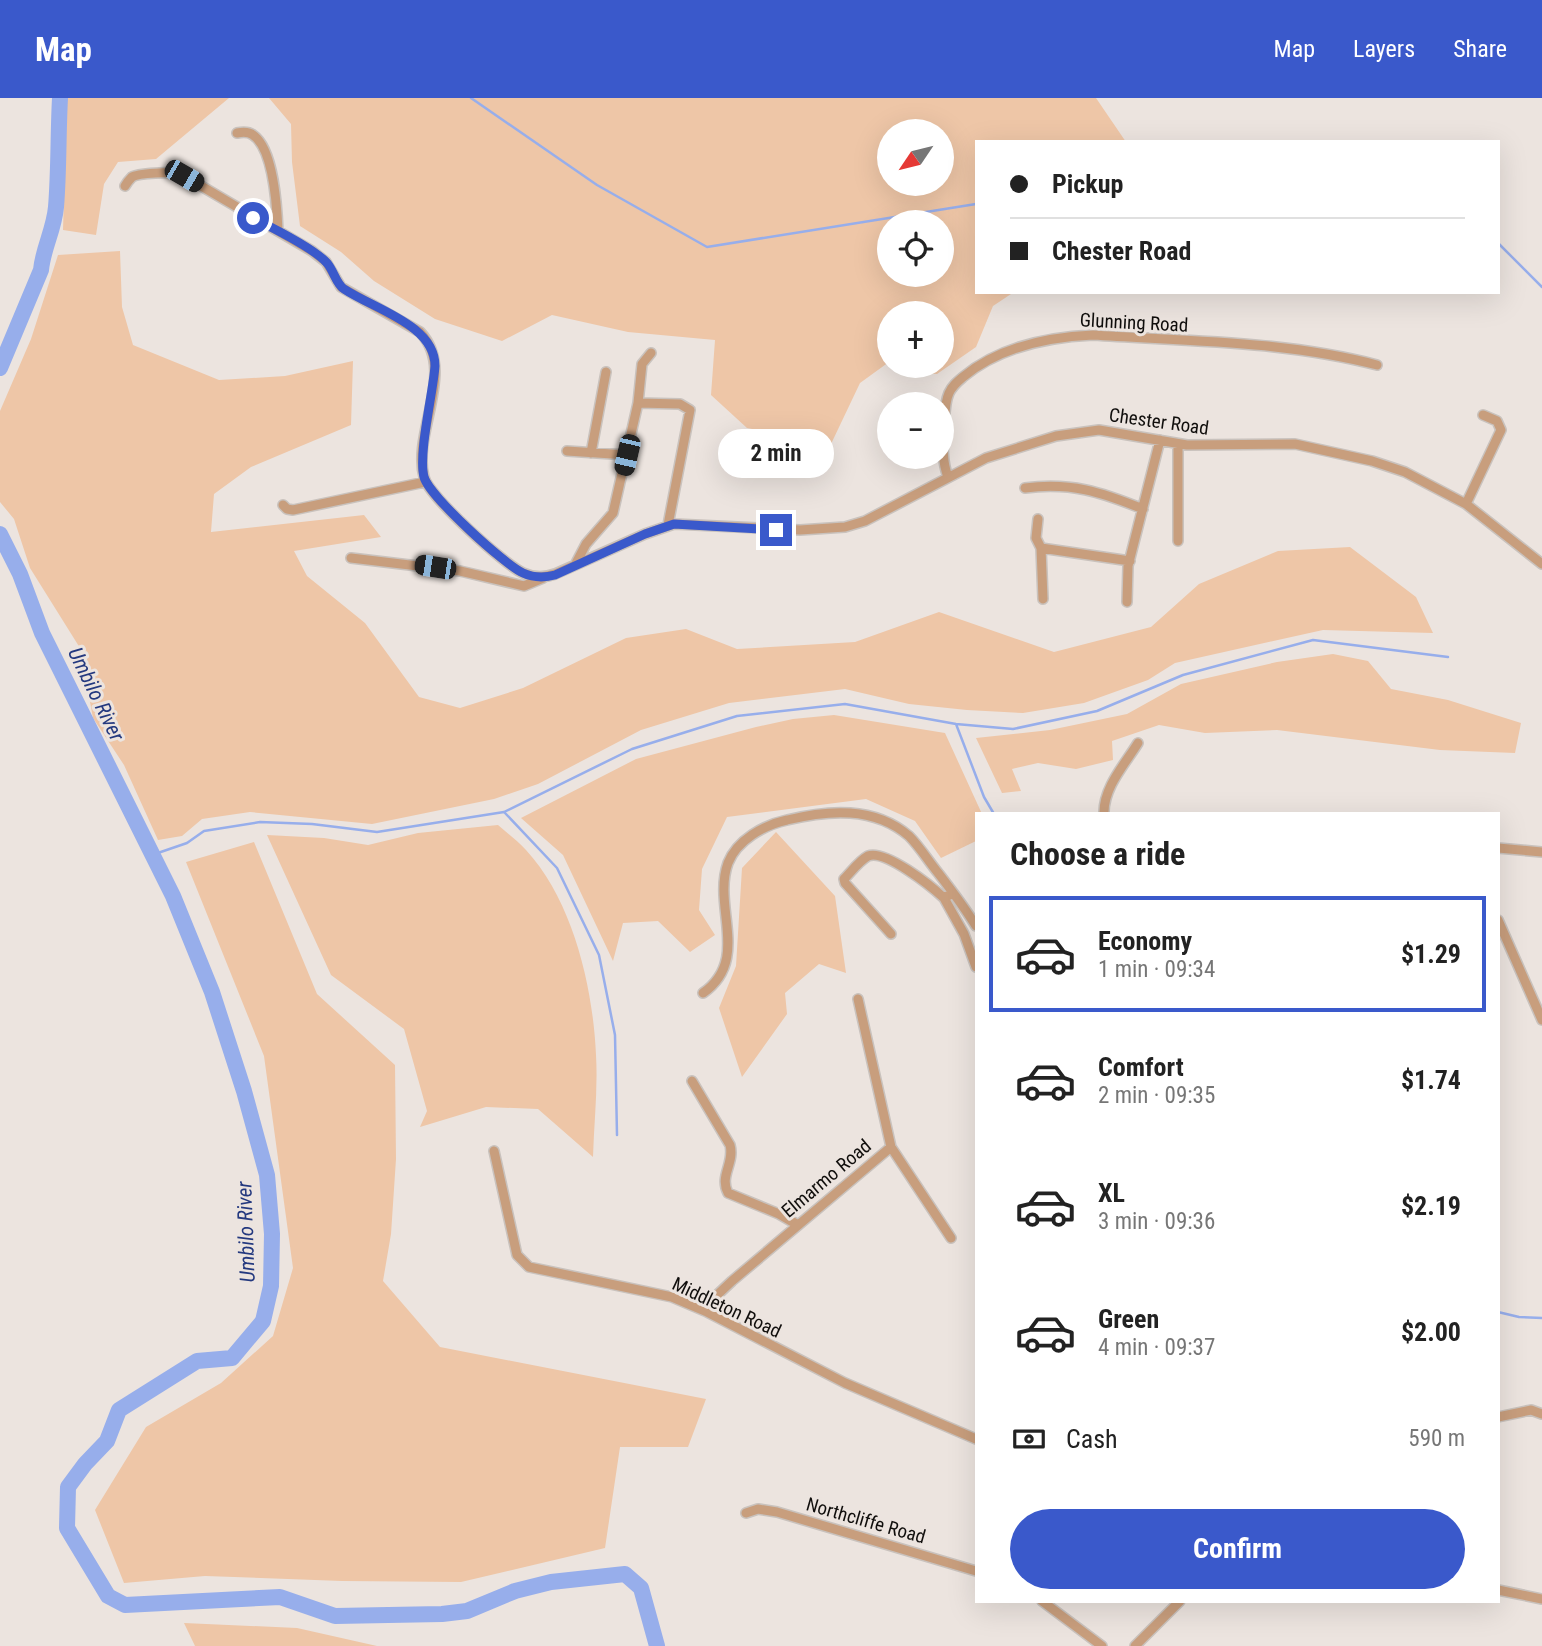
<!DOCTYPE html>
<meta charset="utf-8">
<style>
:root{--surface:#fff;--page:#f2f2f2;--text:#222;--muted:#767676;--line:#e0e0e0;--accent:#3a59cb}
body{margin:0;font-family:"Roboto Condensed",sans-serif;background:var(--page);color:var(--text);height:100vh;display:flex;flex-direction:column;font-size:26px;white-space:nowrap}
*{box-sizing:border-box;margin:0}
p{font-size:23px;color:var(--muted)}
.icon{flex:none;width:38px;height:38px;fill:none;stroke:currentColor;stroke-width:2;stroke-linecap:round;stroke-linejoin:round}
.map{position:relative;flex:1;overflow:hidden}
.side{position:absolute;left:975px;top:714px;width:525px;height:791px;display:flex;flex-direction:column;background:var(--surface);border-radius:0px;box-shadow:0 7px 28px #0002}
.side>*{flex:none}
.top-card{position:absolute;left:975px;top:42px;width:525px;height:154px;border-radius:0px;box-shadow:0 7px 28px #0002;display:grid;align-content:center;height:154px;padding:0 35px;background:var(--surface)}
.needle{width:46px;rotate:235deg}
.controls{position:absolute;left:877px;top:21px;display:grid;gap:14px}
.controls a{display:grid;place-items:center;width:77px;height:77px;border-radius:50%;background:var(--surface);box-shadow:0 7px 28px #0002;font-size:35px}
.end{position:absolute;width:32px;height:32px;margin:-16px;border:9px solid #3a59cb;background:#fff;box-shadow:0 0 0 4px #fff}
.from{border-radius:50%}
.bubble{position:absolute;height:49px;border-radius:24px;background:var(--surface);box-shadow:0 7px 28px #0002;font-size:23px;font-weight:700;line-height:49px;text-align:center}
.car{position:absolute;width:21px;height:42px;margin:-21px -10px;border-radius:9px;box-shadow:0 0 5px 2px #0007;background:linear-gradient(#222 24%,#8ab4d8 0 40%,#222 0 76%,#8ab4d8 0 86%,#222 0)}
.top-card b{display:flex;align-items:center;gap:24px;height:66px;font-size:26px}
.top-card b+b{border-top:2px solid var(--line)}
.top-card i{width:18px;height:18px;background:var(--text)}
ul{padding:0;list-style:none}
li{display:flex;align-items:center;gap:21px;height:116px;margin:0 14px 10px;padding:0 21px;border:4px solid transparent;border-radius:0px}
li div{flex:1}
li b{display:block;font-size:26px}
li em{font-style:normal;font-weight:700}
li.current{border-color:var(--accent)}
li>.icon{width:63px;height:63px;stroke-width:1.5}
h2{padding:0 35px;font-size:32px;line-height:84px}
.pay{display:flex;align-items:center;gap:18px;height:77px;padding:0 35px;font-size:26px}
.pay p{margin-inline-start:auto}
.action{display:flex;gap:14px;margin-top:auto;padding:14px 35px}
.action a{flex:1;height:80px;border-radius:42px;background:var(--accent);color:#fff;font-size:28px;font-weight:700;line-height:80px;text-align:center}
header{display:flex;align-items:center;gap:42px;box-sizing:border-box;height:98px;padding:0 35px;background:var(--accent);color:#fff}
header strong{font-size:33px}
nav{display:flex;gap:38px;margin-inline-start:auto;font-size:24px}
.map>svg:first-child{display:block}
.green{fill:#eec6a7;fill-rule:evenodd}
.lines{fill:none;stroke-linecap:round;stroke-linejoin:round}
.stream{stroke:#97aeeb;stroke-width:2.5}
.river{stroke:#97aeeb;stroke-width:16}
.minor-casing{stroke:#c9c2bd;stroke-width:12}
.minor{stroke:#c89e7d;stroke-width:9}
.route{stroke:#3a59cb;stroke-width:9}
.labels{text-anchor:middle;stroke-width:6;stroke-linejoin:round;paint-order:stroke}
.street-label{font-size:19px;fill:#100e0c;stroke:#ece4df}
.water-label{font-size:21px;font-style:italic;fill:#24397f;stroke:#ece4df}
</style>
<header>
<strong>Map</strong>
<nav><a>Map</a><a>Layers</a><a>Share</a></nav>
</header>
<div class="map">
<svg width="1542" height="1548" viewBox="0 0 1542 1548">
<rect width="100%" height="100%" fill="#ece4df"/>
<path class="green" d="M67,0H229L156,61L118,64L104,86L96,137L63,132Z
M269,0H1096L1126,44H976V194H1014L993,208L976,249L937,276L916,274L899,268H942V215H889V264L860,285L831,346L747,330L711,297L715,242L628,234L552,217L502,243L435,221L374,183L341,154L300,128L292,64L291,26ZM942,33V86H889V33ZM942,124V177H889V124Z
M120,153L122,209L133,247L219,282L285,278L353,263L351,327L251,369L214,396L211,434L364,417L381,439L294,453L307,478L365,525L419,599L460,610L523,590L626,540L686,531L737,551L855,544L939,514L1054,554L1151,529L1199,486L1278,453L1350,449L1416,499L1433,535L1323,532L1175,565L1148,582L1084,605L1023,615L967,612L909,606L845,591L729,605L641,632L538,686L494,701L372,726L250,714L202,721L182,738L158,742L124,667L93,620L80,550L30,470L14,421L0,404V313L31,241L58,157Z
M1333,556L1368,563L1391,591L1448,602L1521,625L1515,655L1440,652L1277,632L1205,635L1159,627L1112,643L1113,662L1076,671L1038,665L1012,671L1021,693L1002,695L976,640L1050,632L1127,616L1181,586L1277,564Z
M834,617L945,635L982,716H976V743L941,760L915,723L866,701L727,719L702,771L699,812L715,837L690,854L658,823L623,825L613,863L563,757L521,720L636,661L756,629L793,621Z
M498,727C507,735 518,743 526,752C573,803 593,889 596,957C598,991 594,1025 593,1059L538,1011L486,1009L420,1029L427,1013L404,931L331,877L267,737L324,740L368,747L418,735Z
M776,734L835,798L846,875L819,866L785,895L787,916L742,979L719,910L736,868L742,770Z
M254,744L317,896L395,967L396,1061L391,1136L383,1183L440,1249L706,1301L688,1349H620L605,1450L461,1484L342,1483L205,1478L124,1485L95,1412L146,1329L221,1285L273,1238L293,1170L264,958L186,764Z
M184,1525L297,1530L377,1548H195Z"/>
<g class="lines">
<path class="stream" d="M471,0L597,87L707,149L976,106
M1498,145L1542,189
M956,626L984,699L994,716
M505,715L557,770L599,857L615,937L617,1037
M152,757L187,745L204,733L260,724L312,726L377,734L504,714L632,651L737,618L845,606L956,626L1013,631L1097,613L1183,577L1313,542L1448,559
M1498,1214L1519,1219L1542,1220"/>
<path class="river" d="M0,270L41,172C43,150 54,132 56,109C59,73 58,36 60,0
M0,436L20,476L42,535L173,798L212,894L244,993L267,1077L272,1136L271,1188L263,1223L232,1260L197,1263L119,1312L107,1343L85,1366L68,1389L67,1430L108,1498L125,1507L280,1499L335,1518L442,1516L467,1513L515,1493L551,1484L625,1476L641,1490L657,1548"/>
<defs>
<path id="minor" d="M237,35C242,34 248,33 253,37C274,51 277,110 278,133
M125,88C126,86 131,80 132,79C138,75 172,74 179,75L312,153L326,164L341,189L420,234C457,273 412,334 424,379C428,398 505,467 523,475C534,480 544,480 555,476L645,436L674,426L800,432L845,429L865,423L986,360L1056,338L1099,332L1187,347L1295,346L1372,363L1405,374L1466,406L1542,466
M638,305L642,266L651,255
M567,353L627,357
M591,355L606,274
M948,379C942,363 943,349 944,332C945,320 944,306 949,295C952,288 957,284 963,279C999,249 1048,239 1093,237C1187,243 1285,243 1377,267
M1025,390C1071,384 1101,394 1143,411
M1466,406L1501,332L1497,323L1483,317
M283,407L287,411L293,412L425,384
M1038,421L1036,440L1041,450L1043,501
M1178,443V346
M1041,450L1130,463
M351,460L460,473L524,488L543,480
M575,467L586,446L613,415L638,305L680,306L690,312L668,427
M1127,504L1128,468L1160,342
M1104,716C1103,690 1125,666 1138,645
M1498,750L1542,754
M944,800L964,836L976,869
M1498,822L1542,922
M891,836L845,785L844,781C851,774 859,763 868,758C885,751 931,788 944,800L953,795
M703,895C751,861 712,809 728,765C737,742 764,727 787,722C828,712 874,708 909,738C920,749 929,764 939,776C952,793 965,810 976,828
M692,983L730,1047C735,1065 719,1078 728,1095L779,1116L798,1127
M891,1049L951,1140
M494,1053L517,1157L529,1169L672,1199L705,1213L845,1285L976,1341
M705,1213L716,1198L732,1183L891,1049L858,901
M1498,1319L1531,1312L1542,1316
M746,1415L758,1411L777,1414L976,1473
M1498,1492L1542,1501
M1042,1503L1102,1548
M1135,1548L1180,1503"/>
</defs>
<use href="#minor" class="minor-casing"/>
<use href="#minor" class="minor"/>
</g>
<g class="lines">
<path class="route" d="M253,120C271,129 314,150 327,165C334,173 336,186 344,191C374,211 435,227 435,268C433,295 418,356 424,379C429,398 505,467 523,475C534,480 544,480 555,477L645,436L674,426L776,432"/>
</g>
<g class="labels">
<g class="street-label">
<text transform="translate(1134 224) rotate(3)" y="7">Glunning Road</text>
<text transform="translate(1159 323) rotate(8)" y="7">Chester Road</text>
<text transform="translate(826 1080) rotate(-40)" y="7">Elmarmo Road</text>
<text transform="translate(727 1209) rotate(25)" y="7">Middleton Road</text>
<text transform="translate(866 1422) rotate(16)" y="7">Northcliffe Road</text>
</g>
<g class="water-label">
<text transform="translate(96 596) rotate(64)" y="7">Umbilo River</text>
<text transform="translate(246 1134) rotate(-92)" y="7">Umbilo River</text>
</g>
</g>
</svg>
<div class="controls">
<a><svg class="needle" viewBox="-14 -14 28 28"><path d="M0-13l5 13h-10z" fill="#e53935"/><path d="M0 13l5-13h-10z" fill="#767676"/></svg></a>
<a><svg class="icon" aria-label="locate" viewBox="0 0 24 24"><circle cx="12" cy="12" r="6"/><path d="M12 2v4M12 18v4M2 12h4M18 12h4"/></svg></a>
<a>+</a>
<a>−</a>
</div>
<i class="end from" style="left:253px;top:120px"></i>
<i class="end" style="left:776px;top:432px"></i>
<div class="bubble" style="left:718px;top:331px;width:116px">2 min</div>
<i class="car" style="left:184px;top:78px;rotate:120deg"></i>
<i class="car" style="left:627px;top:357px;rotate:193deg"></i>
<i class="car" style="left:435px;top:469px;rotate:279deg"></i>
<div class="top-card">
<b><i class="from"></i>Pickup</b>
<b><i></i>Chester Road</b>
</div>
<section class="side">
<h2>Choose a ride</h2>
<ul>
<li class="current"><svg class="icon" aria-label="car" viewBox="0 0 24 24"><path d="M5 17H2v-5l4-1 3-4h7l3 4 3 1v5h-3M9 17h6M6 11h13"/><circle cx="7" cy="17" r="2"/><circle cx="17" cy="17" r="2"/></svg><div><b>Economy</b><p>1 min · 09:34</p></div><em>$1.29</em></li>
<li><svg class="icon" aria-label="car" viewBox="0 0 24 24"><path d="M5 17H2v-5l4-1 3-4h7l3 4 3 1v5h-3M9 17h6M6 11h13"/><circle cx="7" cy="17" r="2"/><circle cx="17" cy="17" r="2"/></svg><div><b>Comfort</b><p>2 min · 09:35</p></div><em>$1.74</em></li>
<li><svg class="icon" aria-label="car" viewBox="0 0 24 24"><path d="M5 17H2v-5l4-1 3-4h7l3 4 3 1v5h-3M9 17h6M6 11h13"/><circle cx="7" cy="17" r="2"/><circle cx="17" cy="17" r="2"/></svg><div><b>XL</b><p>3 min · 09:36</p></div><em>$2.19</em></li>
<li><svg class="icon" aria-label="car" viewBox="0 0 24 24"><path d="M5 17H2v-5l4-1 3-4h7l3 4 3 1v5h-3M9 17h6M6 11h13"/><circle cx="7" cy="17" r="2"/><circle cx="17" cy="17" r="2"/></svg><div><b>Green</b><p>4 min · 09:37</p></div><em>$2.00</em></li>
</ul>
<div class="pay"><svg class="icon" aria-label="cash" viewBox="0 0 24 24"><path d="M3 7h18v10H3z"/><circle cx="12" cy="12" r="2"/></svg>Cash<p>590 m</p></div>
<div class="action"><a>Confirm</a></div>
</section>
</div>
